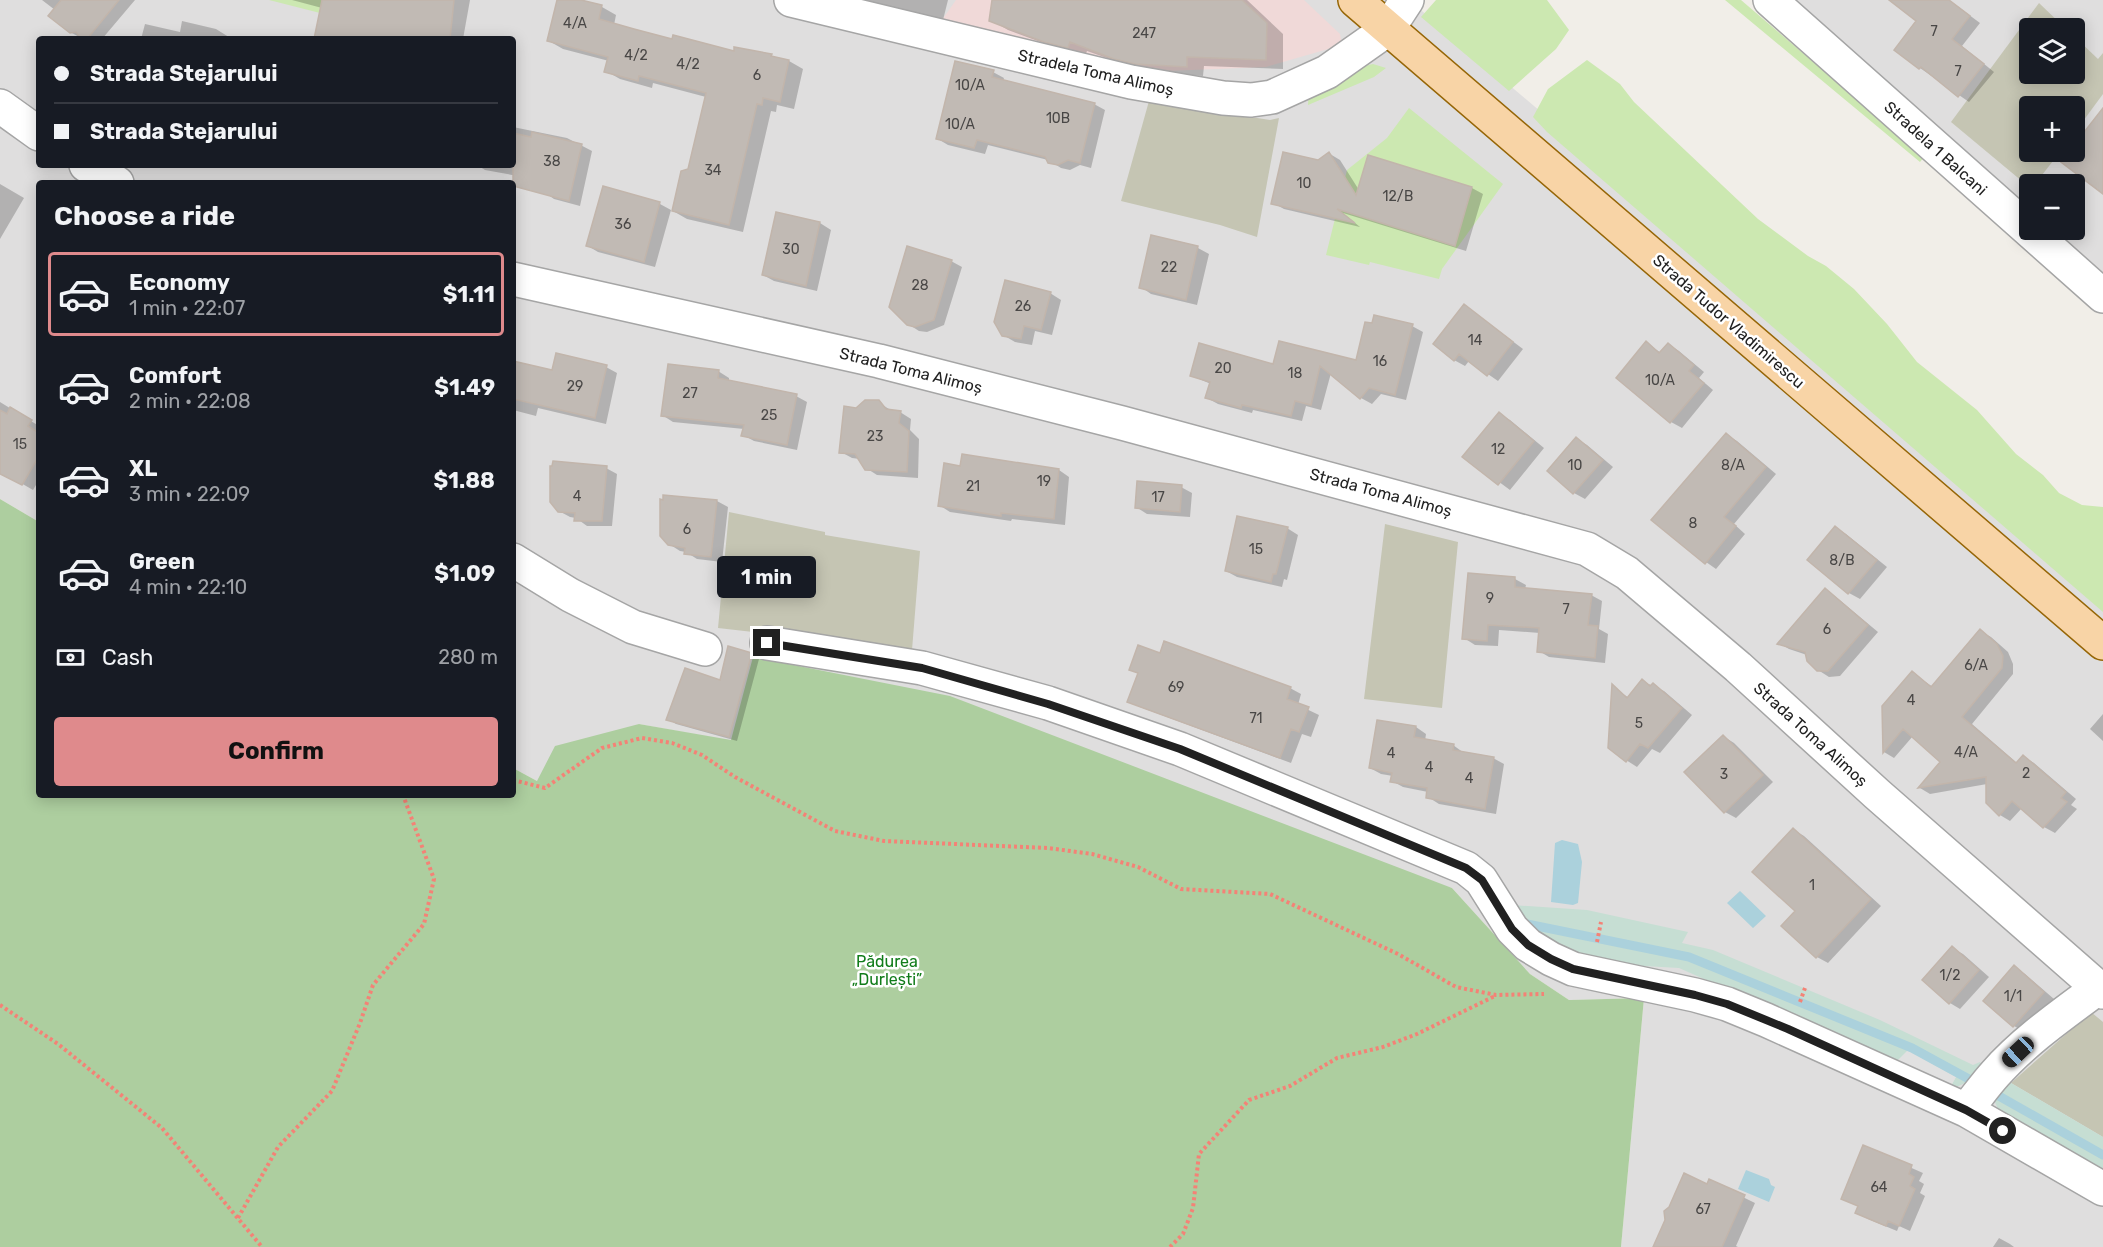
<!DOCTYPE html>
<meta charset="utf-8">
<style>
:root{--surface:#171b24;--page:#242831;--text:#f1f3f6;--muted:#9ea1a6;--line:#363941;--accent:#df8a8c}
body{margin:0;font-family:Rubik,sans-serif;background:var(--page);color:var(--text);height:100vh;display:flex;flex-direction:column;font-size:22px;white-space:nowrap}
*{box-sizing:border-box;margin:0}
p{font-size:20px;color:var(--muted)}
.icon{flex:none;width:33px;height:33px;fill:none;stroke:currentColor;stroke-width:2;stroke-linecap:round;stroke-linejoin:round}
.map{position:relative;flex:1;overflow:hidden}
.drawer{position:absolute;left:36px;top:180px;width:480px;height:618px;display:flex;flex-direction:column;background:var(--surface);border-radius:6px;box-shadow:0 3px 15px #0003}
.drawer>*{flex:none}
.banner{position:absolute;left:36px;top:36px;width:480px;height:132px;border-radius:6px;box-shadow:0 3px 15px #0003;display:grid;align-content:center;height:132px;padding:0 18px;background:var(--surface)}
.buttons{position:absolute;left:2019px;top:18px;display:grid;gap:12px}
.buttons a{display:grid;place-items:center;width:66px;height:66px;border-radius:6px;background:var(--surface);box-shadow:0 3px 15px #0003;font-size:30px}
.end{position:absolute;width:27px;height:27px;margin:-14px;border:8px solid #212121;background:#fff;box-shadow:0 0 0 3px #fff}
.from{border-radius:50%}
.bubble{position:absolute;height:42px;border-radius:6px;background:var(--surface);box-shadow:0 3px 15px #0003;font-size:20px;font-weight:700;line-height:42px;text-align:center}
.car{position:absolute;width:18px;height:36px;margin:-18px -9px;border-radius:8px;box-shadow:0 0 4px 2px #0007;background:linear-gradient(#222 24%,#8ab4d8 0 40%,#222 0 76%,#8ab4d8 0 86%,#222 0)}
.banner b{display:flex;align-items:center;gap:21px;height:57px;font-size:22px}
.banner b+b{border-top:2px solid var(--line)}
.banner i{width:15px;height:15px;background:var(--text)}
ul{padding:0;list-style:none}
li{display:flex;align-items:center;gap:18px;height:84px;margin:0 12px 9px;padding:0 6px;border:3px solid transparent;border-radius:6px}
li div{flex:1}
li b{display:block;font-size:22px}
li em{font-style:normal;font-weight:700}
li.selected{border-color:var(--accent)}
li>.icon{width:54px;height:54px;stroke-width:1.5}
h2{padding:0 18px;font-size:27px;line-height:72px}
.pay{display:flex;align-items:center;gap:15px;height:66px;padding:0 18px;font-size:22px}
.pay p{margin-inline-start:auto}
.primary-button{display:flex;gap:12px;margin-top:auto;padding:12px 18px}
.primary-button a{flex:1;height:69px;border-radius:6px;background:var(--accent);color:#111;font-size:24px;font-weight:700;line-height:69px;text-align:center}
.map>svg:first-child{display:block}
.residential{fill:#dfdede;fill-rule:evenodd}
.commercial{fill:#f0d9d8}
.construction{fill:#c5c5b3}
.grass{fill:#cce8b1}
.forest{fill:#adce9f}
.wetland{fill:#c6ded3}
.parking{fill:#e1e1e1}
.water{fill:#abd1dc}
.shadow{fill:#0003}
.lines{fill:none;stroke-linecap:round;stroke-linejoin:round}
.stream{stroke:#abd1dc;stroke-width:9}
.building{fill:#c1bab4;stroke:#c2b5ab;stroke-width:1.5}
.minor-casing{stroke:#a5a5a5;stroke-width:36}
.major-casing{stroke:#966607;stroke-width:36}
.path{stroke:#f48276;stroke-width:4;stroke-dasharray:3 3;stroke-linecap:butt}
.minor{stroke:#fff;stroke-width:33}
.major{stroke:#f8d4a6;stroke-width:33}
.route{stroke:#212121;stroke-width:8}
.labels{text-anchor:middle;stroke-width:5;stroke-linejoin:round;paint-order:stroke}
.number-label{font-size:14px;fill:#494746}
.street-label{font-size:16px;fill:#212121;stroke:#fff}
.park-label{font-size:16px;fill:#117c1a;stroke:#fff}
</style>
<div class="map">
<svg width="2103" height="1247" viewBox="0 0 2103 1247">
<rect width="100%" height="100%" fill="#f1eee8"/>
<path class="residential" d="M0,0H1409L2103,589V1247H1621L1644,998L1569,1000L1530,974L1452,888L731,741L639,724L537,781L513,768V183H39V522L0,499ZM39,39H513V165H39Z
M1785,0H2103V280L2046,230H2074V184H2030L2029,215ZM2030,28H2074V74H2030ZM2030,106H2074V152H2030Z"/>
<path class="commercial" d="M956,0H1304L1340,34L1342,45L1266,67L1142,72L942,20Z"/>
<path class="construction" d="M2039,3L2065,28H2030V74H2074L2075,37L2098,59L2103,53V94L2075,132L2074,106H2030V152H2060L2035,184H2030L2029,187L1951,122Z
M1149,101L1270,120L1279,118L1257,237L1220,225L1121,201Z
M729,512L825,532V535L920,551L912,650L718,628Z
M1385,524L1458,542L1442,708L1364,699Z
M2091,1012L2103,1022V1137L2011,1083Z"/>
<path class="grass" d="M269,0H387L379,28Z
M1436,0H1547L1569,30L1556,49L1509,91L1421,17Z
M1725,0H1741L1924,157L1920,162Z
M1587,60L1620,84L1634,102L1758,219L1808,256L1826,266L1854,289L1887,324L1917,362L1977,410L2016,454L2043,475L2059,493L2082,505L2103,507V612L1547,132L1533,117L1548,89Z
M1373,64L1386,68L1374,77L1308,105L1309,90L1351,69Z
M1409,108L1503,184L1442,269L1439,279L1370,262L1369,265L1326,255L1347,170L1387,138Z"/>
<path class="forest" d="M0,499L39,522V795H513V768L537,781L555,746L639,724L731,740L753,657L950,696L1452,888L1530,974L1569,1000L1644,998L1621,1247H0Z"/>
<path class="wetland" d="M1511,905L1587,910L1688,932L1682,943L1713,950L1880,1020L1973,1065L1980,1062L1983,1067L1965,1083L1948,1091L1956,1077L1895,1063L1679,968L1627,965L1538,942Z
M2011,1083L2103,1137V1170L1998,1109L1994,1100Z"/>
<path class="parking" d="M1908,1050L1956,1077L1948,1091L1895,1063Z"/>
<path class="water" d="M1562,840L1578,844L1582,862L1578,903L1573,905L1551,902L1555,843Z
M1740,891L1766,916L1753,928L1727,903Z
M1746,1170L1769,1179L1771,1185L1775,1187L1769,1202L1738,1189Z"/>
<path class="shadow" d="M42,0H135L102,39H83L70,32L55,10Z
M292,0H470L463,39H315L322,8Z
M559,0H574L602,7L616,15L614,25L679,42L735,53L771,56L789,61L803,69L794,109L777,105L776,112L771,111L743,232L687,219L673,211L689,170L706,97L653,83L652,88L620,79L606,71L609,61L563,49L549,41Z
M859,0H948L943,20Z
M994,0H1247L1283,34V69L1204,66L1203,76L1153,72L1132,67L1087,51L1085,56L1062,50L1008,30L991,20Z
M1891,0H1949L1980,23L1962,46L1994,72L1969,102L1920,68L1918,21Z
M182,21L216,29L232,39H141L145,24L180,32Z
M993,72L1004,78L1003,81L1094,104L1105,110L1091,168L1080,165L1070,170L1061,168L1048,160L988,145L985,154L948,145L938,139Z
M513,127L567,138L592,151L580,206L554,199L523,177L485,170L477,165H513Z
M1330,154L1340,160L1359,190L1472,188L1483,194L1466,251L1343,213L1360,227L1284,209L1273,203L1319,161Z
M0,184L24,198L0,239Z
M604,188L660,204L671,210L655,267L598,252L588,246Z
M777,214L820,223L831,230L817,291L774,281L763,275Z
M1152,237L1198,248L1209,254L1197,305L1151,294L1141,287Z
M951,261L962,267L944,325L927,332L919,331L908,324Z
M1050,293L1061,300L1052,335L1035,331L1032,345L1015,342L1003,335Z
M1475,313L1523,349L1498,381L1469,361L1465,366L1454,360Z
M1412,326L1423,332L1406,400L1381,394L1372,404L1361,398L1331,373L1321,410L1306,406L1302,421L1253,410L1252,413L1218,404L1207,398L1211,384L1192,376L1274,366L1357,362Z
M1647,343L1661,353L1668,344L1679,351L1704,372L1699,378L1713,390L1682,428L1671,422L1618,378Z
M513,362L553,372L606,367L617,373L606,424L538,408L536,416L513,410Z
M718,371L729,378V382L796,396L807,402L797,450L754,441L743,435L744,429L673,422L662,415Z
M0,402L39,426V480L33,490L0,471Z
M878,402L892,411L900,412L911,419L910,430L919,439L918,478L877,475L866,468L860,459L852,458L841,452L857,409Z
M1499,414L1510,420L1544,448L1510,490L1464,456Z
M1727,435L1737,441L1776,474L1734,524L1745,534L1716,569L1706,562Z
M1577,439L1587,445L1613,467L1585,499L1574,493L1549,471Z
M961,467L1059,470L1069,477L1065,525L1012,519L1011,521L950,512L939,505Z
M606,468L617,474L612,526H587L576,518L570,517L559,511Z
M1181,487L1192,493L1190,517L1147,514L1136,507Z
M717,501L728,507L722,562L697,559L686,552L680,551L669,544Z
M1287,528L1298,535L1287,580L1284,579L1282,587L1237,577L1226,571Z
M1836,528L1846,534L1887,567L1860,599L1849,593L1809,560Z
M1515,579L1526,585L1525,589L1591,595L1602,601L1599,629L1608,634L1605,663L1549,657L1539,651L1540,633L1499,630L1498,646L1475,645L1464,638Z
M1826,590L1836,597L1878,632L1840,676L1829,677L1818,670L1807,655L1789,649L1779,643Z
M1980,631L1991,637L2008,652L2013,664V674L1972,724L2017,763L2023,756L2034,763L2076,799L2071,805L2077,809L2055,833L2044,827L2022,808L2010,821L2000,815L1987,784L1930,794L1920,788L1942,761L1913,736L1894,758L1884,752L1883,707L1912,673L1933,687Z
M751,654L759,659L737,741L676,724L668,719L721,681Z
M1161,655L1290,688L1301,694L1298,705L1319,715L1311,737L1302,734L1291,763L1140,707L1129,701L1139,674L1130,669Z
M1642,681L1664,691L1692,715L1660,753L1652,749L1637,767L1626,760L1613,687L1629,698Z
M2103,714V741L2090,729Z
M1416,727L1426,734L1425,741L1453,745L1464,753L1493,758L1504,764L1496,814L1439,804L1428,797V792L1403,787L1392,781L1393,776L1381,774L1370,768Z
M1723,736L1734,743L1773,782L1736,818L1725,812Z
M1794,830L1804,836L1881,906L1828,963L1817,957L1783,926L1797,911Z
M1952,948L1963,954L1989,977L1960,1009L1950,1003Z
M2014,967L2025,974L2054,999L2025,1032L2014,1026L1985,1001Z
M1864,1147L1923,1173L1919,1181L1924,1184L1920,1193L1925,1196L1910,1231L1899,1226L1897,1231L1868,1219L1857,1213L1860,1207L1843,1198Z
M1710,1181L1755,1203L1736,1246L1738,1247H1655L1708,1186Z
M1999,1238L2010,1244L2014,1247H1993Z"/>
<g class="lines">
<path class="stream" d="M1527,924L1689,957L1912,1048L1978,1084
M1990,1091L2103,1155"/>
</g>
<path class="building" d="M61,0H119L87,39H81L76,32L70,33L48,16Z
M322,0H454L450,39H314Z
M557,0H581L602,5L599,19L634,29L672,39L673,35L734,51V47L772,54L771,56L789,60L780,102L763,98L762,105L757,104L729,225L672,211L681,171L688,169L706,93L639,76L638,81L604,72L608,57L547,41Z
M992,0H1242L1267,23L1266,60L1187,57V67L1135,64L1114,59L1070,42L1068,48L1044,42L989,21Z
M1889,0H1949L1970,16L1952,39L1984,64L1958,97L1921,67L1919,69L1894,50L1916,21Z
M955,61L994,70L992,77L1095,103L1080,163L1068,160L1058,165L1048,163L1045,157L977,140L974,148L936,139Z
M2103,108V194L2061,162L2069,152H2074V145Z
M532,132L582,144L569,201L513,186V133L531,137Z
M1283,152L1318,160L1329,152L1356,195L1368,155L1472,187L1455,246L1337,209L1355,223L1271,204Z
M603,186L660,202L644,262L586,246Z
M776,212L820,222L806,286L762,275Z
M1151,235L1198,246L1186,300L1139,288Z
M907,246L952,260L934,320L915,327L907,325L889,307Z
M1005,280L1051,292L1041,330L1024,326L1021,339L1002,336L994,322Z
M1464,304L1513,342L1487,376L1459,354L1454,361L1433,344Z
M1374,315L1413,324L1395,395L1369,388L1360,399L1320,366L1311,405L1295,401L1291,416L1242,405L1241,408L1205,398L1210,382L1190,376L1199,343L1273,364L1279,341L1356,360L1365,322L1372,323Z
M1646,341L1659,353L1668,343L1694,365L1689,371L1704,383L1670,423L1616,378Z
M556,353L607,365L595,418L513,399V361L552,370Z
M668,364L719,370L718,378L797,394L787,445L741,436L744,425L661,416Z
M865,400H879L886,409L901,411L899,423L909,431L907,472L865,470L855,454L839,453L844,406L856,408Z
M10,407L32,420L28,426L39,433V456L22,485L0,474V410L7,414Z
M1499,412L1534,441L1498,485L1462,457Z
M1726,433L1766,467L1724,517L1736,526L1705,564L1651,520Z
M1576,437L1603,460L1573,494L1547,471Z
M962,454L1059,469L1054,519L1001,513V516L938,506L944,463L960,466Z
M553,461L607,466L602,521H574L575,513L558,512L550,502V466H552Z
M1137,481L1182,485L1180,512L1135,508Z
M663,495L717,500L711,557L684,554L685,548L668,545L660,536V499L663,500Z
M1237,516L1288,527L1276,574H1273L1271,582L1225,571Z
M1835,526L1877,560L1848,594L1807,560Z
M1468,573L1515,577V587L1592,594L1588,625L1598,626L1595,658L1537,652L1539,628L1488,625L1487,641L1462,639Z
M1825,588L1868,625L1828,671H1817L1807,661L1805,652L1777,644Z
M1980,629L1997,644L2003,656L2002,668L1962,717L2016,763L2023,755L2066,792L2061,798L2067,802L2043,828L2012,801L1999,816L1986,803V777L1918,788L1940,762L1903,729L1883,753L1882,706L1912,671L1931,687Z
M1164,641L1291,687L1287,699L1309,707L1299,732L1291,729L1280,758L1127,702L1138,673L1129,670L1138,645L1160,653Z
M728,646L752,653L729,737L666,720L685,668L720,680Z
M1642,679L1650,686L1653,683L1682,708L1648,748L1640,744L1626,762L1608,748L1612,684L1627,698Z
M1377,720L1416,726L1414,737L1454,744L1453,750L1494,757L1485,809L1426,798L1427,788L1390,782L1392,773L1369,768Z
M1723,735L1763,775L1724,813L1684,772Z
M1793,828L1871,899L1816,958L1781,926L1795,911L1752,872Z
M1952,946L1979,970L1949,1004L1922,980Z
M2014,965L2044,992L2013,1027L1983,1001Z
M1863,1145L1912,1165L1909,1174L1914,1177L1910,1186L1915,1189L1899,1226L1888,1221L1886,1226L1855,1213L1858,1206L1841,1199Z
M1684,1173L1707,1184L1709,1179L1745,1195L1722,1247H1653L1665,1220L1664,1211L1669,1207Z"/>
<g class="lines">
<defs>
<path id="minor" d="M791,0L1131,82L1223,98L1251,100L1272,97L1327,72L1388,29L1407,0
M1770,0L2103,296
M0,106L39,134
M86,165L117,183
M513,279L879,361L1122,423L1587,549L1627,573L1738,667L1877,794L2103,992
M513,560L570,595L633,627L705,649
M767,643L922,668L1048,703L1180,749L1466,868L1481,880L1512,929L1528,945L1551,959L1573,969L1695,995L1727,1004L1766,1020L1966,1110L2103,1189
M1966,1110C1976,1098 1985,1085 1995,1074C2024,1041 2063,1014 2098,988"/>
<path id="major" d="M1355,0L2103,643"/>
</defs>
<use href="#minor" class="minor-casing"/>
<use href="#major" class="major-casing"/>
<path class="path" d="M513,780L545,788L602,748L642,738L672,743L702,755L735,777L835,831L884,841L1048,848L1092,854L1138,867L1181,889L1270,894L1398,954L1456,987L1496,995L1544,994
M1597,942L1601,922
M1800,1002L1805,988
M0,1005L58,1044L162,1128L262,1247
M238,1218L278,1147L332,1091L360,1023L373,985L424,924L434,879L403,795
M1170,1247L1183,1234L1193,1208L1199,1154L1249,1100L1290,1086L1337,1058L1383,1047L1417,1034L1495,996"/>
<use href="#minor" class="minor"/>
<use href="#major" class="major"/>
</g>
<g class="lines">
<path class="route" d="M767,643L922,668L1048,704L1180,749L1466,868L1482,880L1512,929L1528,945L1551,959L1573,969L1695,995L1727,1004L1788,1029L1966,1110L2003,1131"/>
</g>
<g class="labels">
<g class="number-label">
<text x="575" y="28">4/A</text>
<text x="1934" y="36">7</text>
<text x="1144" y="38">247</text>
<text x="636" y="60">4/2</text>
<text x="688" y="69">4/2</text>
<text x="1958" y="76">7</text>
<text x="757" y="80">6</text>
<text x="970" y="90">10/A</text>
<text x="1058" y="123">10B</text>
<text x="960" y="129">10/A</text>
<text x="552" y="166">38</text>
<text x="713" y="175">34</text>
<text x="1304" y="188">10</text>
<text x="1398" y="201">12/B</text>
<text x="623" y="229">36</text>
<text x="791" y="254">30</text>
<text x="1169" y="272">22</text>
<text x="920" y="290">28</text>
<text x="1023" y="311">26</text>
<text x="1475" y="345">14</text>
<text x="1380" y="366">16</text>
<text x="1223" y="373">20</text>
<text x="1295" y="378">18</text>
<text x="1660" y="385">10/A</text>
<text x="575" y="391">29</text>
<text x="690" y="398">27</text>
<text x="769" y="420">25</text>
<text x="875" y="441">23</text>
<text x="20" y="449">15</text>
<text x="1498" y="454">12</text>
<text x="1575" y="470">10</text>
<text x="1733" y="470">8/A</text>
<text x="1044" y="486">19</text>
<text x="973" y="491">21</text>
<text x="577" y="501">4</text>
<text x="1158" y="502">17</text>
<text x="1693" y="528">8</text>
<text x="687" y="534">6</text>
<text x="1256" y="554">15</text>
<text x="1842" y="565">8/B</text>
<text x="1490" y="603">9</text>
<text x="1566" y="614">7</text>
<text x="1827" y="634">6</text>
<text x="1976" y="670">6/A</text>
<text x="1176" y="692">69</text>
<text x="1911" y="705">4</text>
<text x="1256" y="723">71</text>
<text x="1639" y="728">5</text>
<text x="1966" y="757">4/A</text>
<text x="1391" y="758">4</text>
<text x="1429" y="772">4</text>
<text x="2026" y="778">2</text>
<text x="1724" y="779">3</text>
<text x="1469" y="783">4</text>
<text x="1812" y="890">1</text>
<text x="1950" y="980">1/2</text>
<text x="2013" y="1001">1/1</text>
<text x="1879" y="1192">64</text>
<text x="1703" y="1214">67</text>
</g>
<g class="street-label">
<text transform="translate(1096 72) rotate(13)" y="6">Stradela Toma Alimoș</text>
<text transform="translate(1936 148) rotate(42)" y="6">Stradela 1 Balcani</text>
<text transform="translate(1729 321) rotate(41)" y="6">Strada Tudor Vladimirescu</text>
<text transform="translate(911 370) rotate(14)" y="6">Strada Toma Alimoș</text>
<text transform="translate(1381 492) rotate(15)" y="6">Strada Toma Alimoș</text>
<text transform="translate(1811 734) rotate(42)" y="6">Strada Toma Alimoș</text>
</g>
<g class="park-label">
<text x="887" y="967">Pădurea<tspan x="887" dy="18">„Durlești”</tspan></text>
</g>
</g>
</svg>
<div class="buttons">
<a><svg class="icon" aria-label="layers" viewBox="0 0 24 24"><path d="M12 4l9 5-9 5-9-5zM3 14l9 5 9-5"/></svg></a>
<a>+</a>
<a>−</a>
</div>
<i class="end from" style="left:2003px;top:1131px"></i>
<i class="end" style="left:767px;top:643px"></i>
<div class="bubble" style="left:717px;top:556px;width:99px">1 min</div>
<i class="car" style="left:2018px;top:1052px;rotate:227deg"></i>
<div class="banner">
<b><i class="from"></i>Strada Stejarului</b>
<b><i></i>Strada Stejarului</b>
</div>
<section class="drawer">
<h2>Choose a ride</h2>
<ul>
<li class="selected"><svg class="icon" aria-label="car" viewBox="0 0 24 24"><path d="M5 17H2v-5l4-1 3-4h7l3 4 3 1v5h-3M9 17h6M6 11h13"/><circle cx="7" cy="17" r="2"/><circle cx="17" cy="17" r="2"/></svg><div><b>Economy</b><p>1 min · 22:07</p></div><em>$1.11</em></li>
<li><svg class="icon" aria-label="car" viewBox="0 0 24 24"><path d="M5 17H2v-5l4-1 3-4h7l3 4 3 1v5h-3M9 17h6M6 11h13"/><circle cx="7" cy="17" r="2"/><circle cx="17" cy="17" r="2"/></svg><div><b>Comfort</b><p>2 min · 22:08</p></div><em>$1.49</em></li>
<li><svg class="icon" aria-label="car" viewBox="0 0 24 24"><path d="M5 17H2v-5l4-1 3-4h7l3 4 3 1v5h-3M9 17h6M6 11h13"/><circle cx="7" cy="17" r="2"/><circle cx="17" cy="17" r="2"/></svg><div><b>XL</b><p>3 min · 22:09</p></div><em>$1.88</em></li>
<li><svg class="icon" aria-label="car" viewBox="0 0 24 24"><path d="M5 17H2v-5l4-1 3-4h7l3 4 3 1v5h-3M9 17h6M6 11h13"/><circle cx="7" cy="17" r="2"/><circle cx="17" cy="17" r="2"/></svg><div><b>Green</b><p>4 min · 22:10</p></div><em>$1.09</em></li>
</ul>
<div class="pay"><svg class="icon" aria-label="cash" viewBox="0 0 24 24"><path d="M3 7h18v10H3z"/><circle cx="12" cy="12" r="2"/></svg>Cash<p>280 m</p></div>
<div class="primary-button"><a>Confirm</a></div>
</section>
</div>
